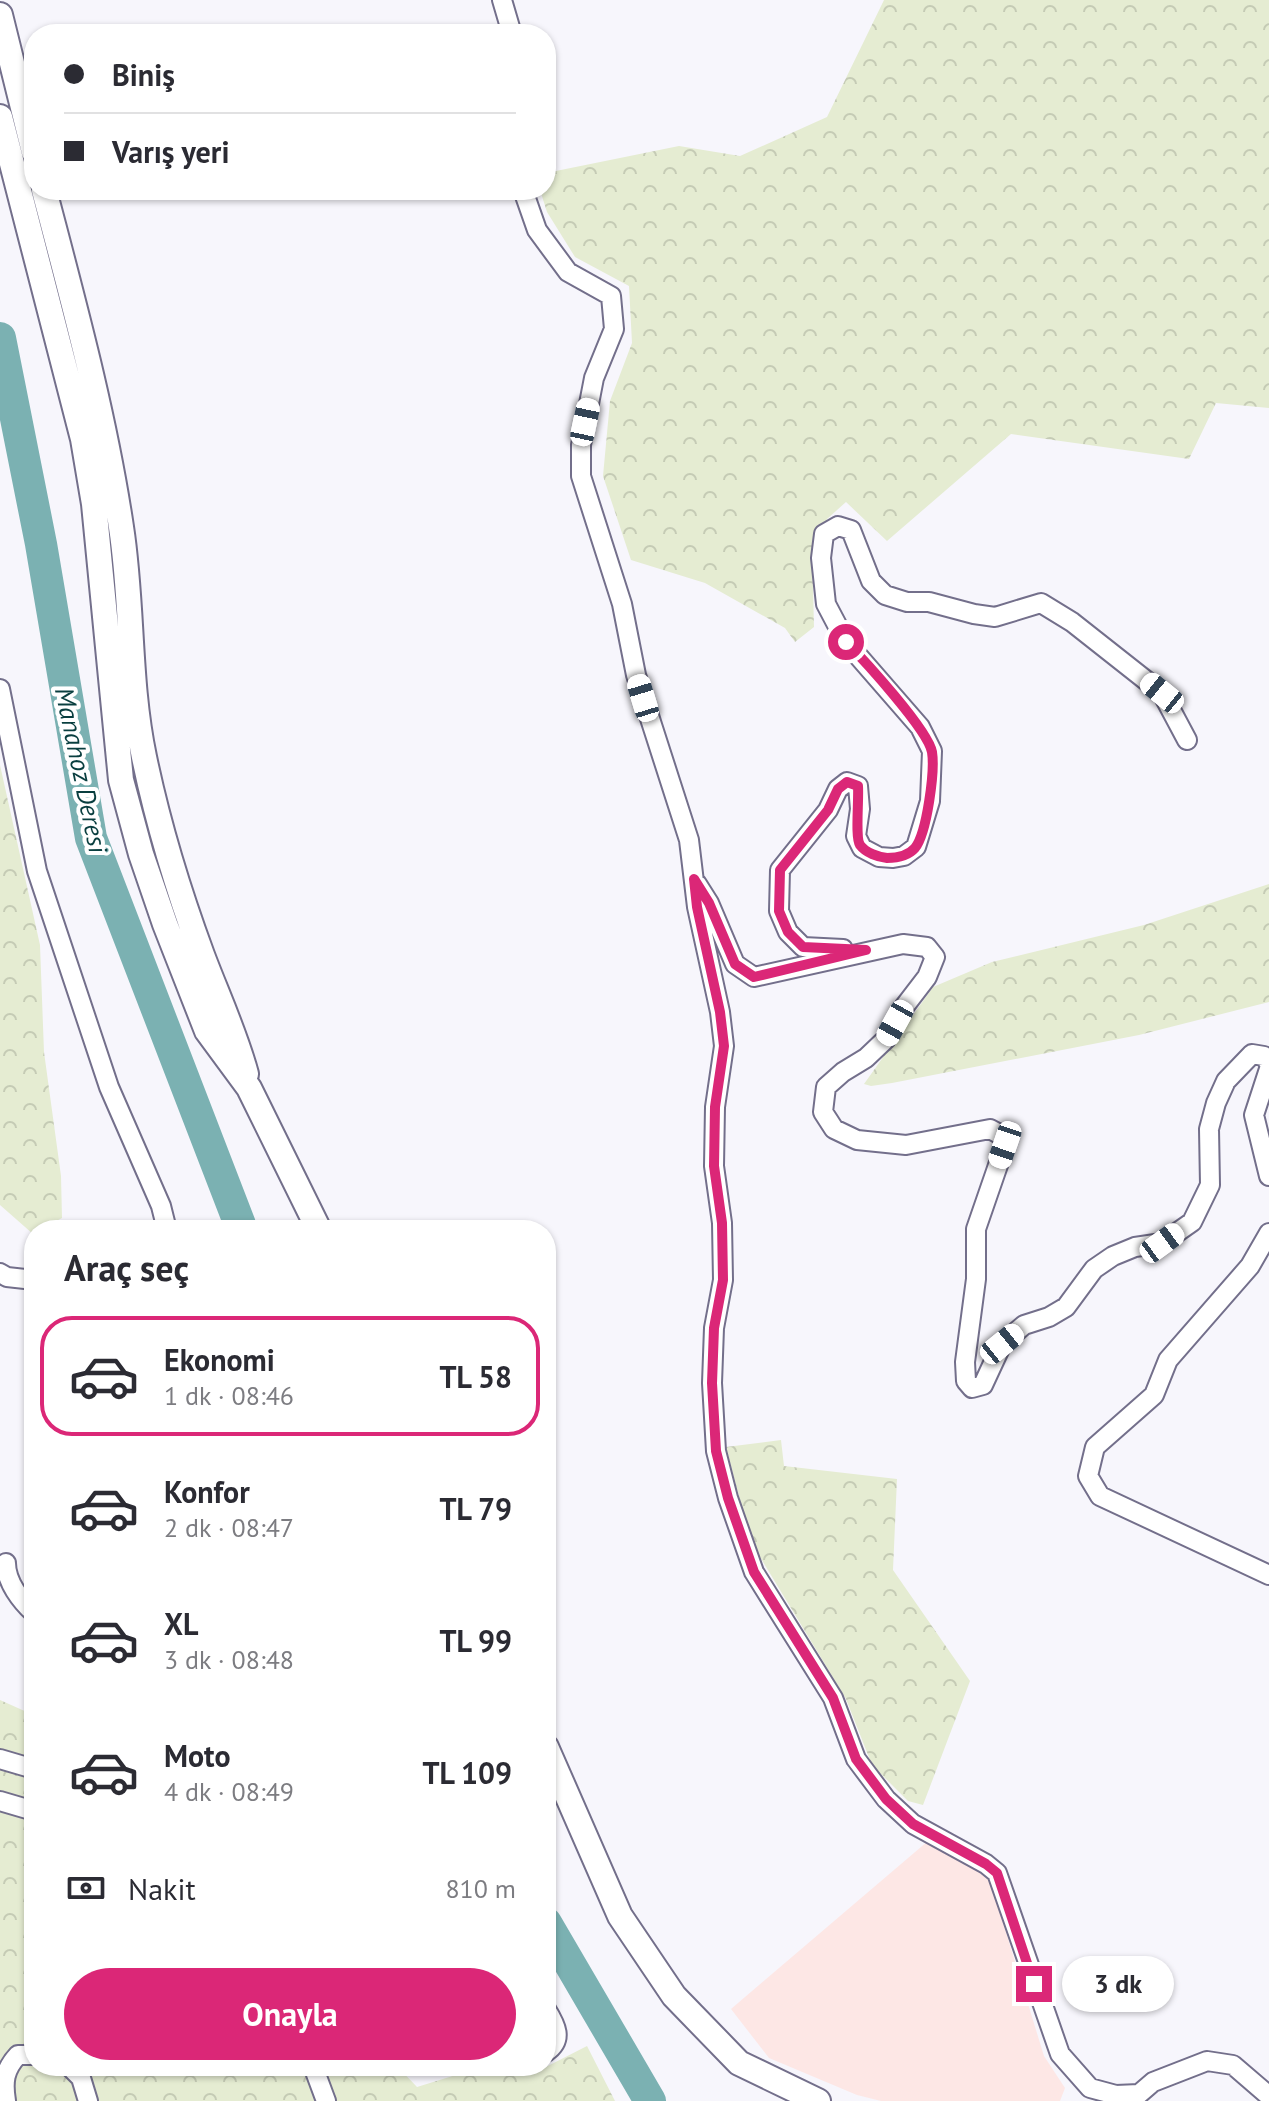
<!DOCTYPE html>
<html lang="tr">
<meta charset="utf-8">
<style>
:root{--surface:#fff;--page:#f2f2f3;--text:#2b2b33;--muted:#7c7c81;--line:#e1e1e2;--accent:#db2777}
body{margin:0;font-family:"PT Sans",sans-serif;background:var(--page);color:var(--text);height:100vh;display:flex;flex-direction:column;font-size:30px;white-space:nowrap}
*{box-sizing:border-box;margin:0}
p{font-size:26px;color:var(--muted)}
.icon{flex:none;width:44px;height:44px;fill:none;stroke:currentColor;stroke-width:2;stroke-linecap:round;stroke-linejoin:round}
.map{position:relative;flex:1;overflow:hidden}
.panel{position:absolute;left:24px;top:1220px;width:532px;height:856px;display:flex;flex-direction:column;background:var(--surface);border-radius:32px;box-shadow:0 2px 6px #0004}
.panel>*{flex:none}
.hud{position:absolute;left:24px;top:24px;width:532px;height:176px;border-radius:32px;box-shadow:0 2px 6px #0004;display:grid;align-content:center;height:176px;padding:0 40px;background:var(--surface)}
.end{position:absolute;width:36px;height:36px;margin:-18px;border:10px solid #db2777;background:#fff;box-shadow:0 0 0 4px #fff}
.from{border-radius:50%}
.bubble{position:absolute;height:56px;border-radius:28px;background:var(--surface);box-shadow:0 2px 6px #0004;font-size:26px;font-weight:700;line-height:56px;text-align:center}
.car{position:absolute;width:24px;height:48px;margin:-24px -12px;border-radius:10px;box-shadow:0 0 6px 2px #0007;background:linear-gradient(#fff 24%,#345 0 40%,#fff 0 76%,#345 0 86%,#fff 0)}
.hud b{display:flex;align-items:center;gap:28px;height:76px;font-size:30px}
.hud b+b{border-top:2px solid var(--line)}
.hud i{width:20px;height:20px;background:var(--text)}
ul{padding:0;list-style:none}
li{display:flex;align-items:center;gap:24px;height:120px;margin:0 16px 12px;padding:0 24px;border:4px solid transparent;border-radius:32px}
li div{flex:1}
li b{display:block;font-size:30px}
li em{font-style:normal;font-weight:700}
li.active{border-color:var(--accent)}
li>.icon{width:72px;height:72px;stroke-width:1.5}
h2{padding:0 40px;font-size:36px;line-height:96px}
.pay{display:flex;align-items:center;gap:20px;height:88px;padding:0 40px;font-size:30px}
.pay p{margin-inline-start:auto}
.cta{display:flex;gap:16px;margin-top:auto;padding:16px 40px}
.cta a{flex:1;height:92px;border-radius:48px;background:var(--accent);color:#fff;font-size:32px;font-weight:700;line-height:92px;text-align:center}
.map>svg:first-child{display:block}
.education{fill:#fde7e5}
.forest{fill:url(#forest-crowns)}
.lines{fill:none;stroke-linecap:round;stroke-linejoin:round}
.river{stroke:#7bb1b2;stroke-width:32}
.minor-casing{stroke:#736f8b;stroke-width:22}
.major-casing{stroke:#736f8b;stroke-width:28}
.minor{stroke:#fff;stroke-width:18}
.major{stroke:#fff;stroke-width:24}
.route{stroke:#db2777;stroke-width:10}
.labels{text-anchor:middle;stroke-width:8;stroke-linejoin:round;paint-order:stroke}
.water-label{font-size:26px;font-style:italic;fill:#093e3f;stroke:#fff}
</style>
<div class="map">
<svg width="1269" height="2101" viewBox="0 0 1269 2101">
<defs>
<pattern id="forest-crowns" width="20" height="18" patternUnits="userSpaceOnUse" patternTransform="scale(2)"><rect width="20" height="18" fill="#e5ecd2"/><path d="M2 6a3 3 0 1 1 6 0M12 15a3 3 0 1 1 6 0" fill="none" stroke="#c5cbb5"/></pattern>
</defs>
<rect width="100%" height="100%" fill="#f7f6fc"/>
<path class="education" d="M928,1841L989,1877L1044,2056L1065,2088L1060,2101H881L857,2095L769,2058L731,2009Z"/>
<path class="forest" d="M884,0H1269V408L1216,403L1189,459L1011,434L887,541L846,502L827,519L812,549L814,627L795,642L785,628L705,583L631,560L603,476L610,401L632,343L629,286L575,257L547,212L540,190H546V173L679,146L740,156L827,117Z
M0,765L40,945L44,1052L61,1176L62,1218L40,1230H34L33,1234L0,1205Z
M1269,884V1002L1139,1035L892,1083L871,1086L864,1084L933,987L992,962L1144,925Z
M781,1440L784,1466L897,1479L893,1570L970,1681L923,1805L908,1801L872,1765L846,1699L751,1542L726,1447Z
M0,1700L29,1713H34V2066H397L417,2087L485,2066H513L538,2071L587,2046L615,2101H0Z"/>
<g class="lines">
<path class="river" d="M0,338L41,544L91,838L242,1230
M546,1923L650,2101"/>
<defs>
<path id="minor" d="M502,0L512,34
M523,190L537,230L568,272L611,296L614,329L594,378L581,445V476L622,604L636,675L689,840L697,907L720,1012L724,1046L715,1107L714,1166L722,1223L723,1280L714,1328L712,1383L716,1451L728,1498L754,1572L833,1698L856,1759L886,1799L913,1824L986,1864L997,1873L1060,2054L1090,2088L1116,2095L1139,2094L1153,2082L1207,2061L1233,2065L1269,2096
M0,689L37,871L109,1087L161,1206L167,1230
M697,884L709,903L735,964L754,977L903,944L927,947L935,957L927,977L904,1007L886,1039L866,1058L843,1072L826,1087L823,1112L834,1129L857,1140L906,1145L990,1129L1003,1136L1005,1145L976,1229V1279L965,1362L966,1381L972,1388L983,1385L1002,1344L1024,1325L1049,1317L1066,1307L1094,1269L1113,1256L1135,1247L1162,1243L1192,1222L1210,1185L1209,1129L1216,1103L1226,1081L1252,1054L1264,1056L1269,1063
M843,949L803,947L788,932L779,911L780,870L828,810L838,789L847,782L858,786L860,809L856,836L862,848L879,857L893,858L904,856L916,847L930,801L932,751L920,727L846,642L826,604L821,558L824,534L838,526L851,530L871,581L885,595L907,602H929L974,614L995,617L1041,603L1072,622L1162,693L1187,740
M1269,1069L1254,1115L1269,1176
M1269,1233L1250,1266L1168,1360L1154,1395L1095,1447L1088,1476L1100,1496L1269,1575
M0,1273L7,1277L34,1280
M6,1563C6,1582 21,1601 34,1613
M0,1759L34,1769
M0,1801L34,1811
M546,2009C556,2025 564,2040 546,2052
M69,2066L81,2078L88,2101
M313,2066L326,2101
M6,2101C3,2082 4,2070 18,2055H34"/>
<path id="major" d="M0,15L34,152
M0,117L83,439L94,504L121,780L141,854L165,924L207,1031L249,1088L319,1230
M44,190C73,301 104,413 121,527C133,604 128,681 144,757C158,824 178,890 202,955C217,995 235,1033 246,1074
M546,1747L620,1916L674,1996L739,2063L818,2101"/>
</defs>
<use href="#minor" class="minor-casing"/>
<use href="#major" class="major-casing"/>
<use href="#minor" class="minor"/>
<use href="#major" class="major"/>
</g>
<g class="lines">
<path class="route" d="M846,642C864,660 928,730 932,752C935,771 927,833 915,848C908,856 897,858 887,858C878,857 866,853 860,845C855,838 859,800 858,786L847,782L838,789L828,810L780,870L779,911L788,932L803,947L866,950L754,977L735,964L709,903L694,879L697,907L720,1012L724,1046L715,1107L714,1166L722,1223L723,1280L714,1328L712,1383L716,1451L728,1498L754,1572L833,1698L856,1759L886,1799L913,1824L986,1864L997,1873L1034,1984"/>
</g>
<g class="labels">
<g class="water-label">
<text transform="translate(81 770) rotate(78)" y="9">Manahoz Deresi</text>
</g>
</g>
</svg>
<i class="end from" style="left:846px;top:642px"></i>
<i class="end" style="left:1034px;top:1984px"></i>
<div class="bubble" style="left:1062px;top:1956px;width:112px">3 dk</div>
<i class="car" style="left:585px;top:422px;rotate:12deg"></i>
<i class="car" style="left:1162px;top:693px;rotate:309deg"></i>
<i class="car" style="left:643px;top:698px;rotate:343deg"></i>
<i class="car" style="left:895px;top:1023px;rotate:209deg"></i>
<i class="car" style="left:1005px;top:1145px;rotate:199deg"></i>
<i class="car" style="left:1162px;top:1243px;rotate:54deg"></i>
<i class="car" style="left:1002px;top:1344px;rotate:51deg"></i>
<div class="hud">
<b><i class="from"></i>Biniş</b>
<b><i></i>Varış yeri</b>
</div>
<section class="panel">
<h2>Araç seç</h2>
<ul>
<li class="active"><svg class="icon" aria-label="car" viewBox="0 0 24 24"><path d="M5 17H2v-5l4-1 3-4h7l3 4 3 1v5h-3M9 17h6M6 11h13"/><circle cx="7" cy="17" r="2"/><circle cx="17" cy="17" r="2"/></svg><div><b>Ekonomi</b><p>1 dk · 08:46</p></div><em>TL 58</em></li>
<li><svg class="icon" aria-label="car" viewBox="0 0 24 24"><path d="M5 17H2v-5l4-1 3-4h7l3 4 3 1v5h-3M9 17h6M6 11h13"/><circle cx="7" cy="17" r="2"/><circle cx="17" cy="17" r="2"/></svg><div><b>Konfor</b><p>2 dk · 08:47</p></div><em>TL 79</em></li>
<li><svg class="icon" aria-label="car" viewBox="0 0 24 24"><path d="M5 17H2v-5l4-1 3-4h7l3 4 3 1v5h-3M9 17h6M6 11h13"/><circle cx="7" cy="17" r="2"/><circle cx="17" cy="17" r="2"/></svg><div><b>XL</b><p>3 dk · 08:48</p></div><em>TL 99</em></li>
<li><svg class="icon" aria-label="car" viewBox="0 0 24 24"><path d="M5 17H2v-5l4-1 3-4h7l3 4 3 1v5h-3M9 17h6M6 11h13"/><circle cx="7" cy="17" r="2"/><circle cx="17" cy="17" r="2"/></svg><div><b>Moto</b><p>4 dk · 08:49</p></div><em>TL 109</em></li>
</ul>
<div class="pay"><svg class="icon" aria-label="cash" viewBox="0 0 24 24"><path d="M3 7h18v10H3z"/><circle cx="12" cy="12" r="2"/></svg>Nakit<p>810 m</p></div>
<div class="cta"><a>Onayla</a></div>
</section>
</div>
